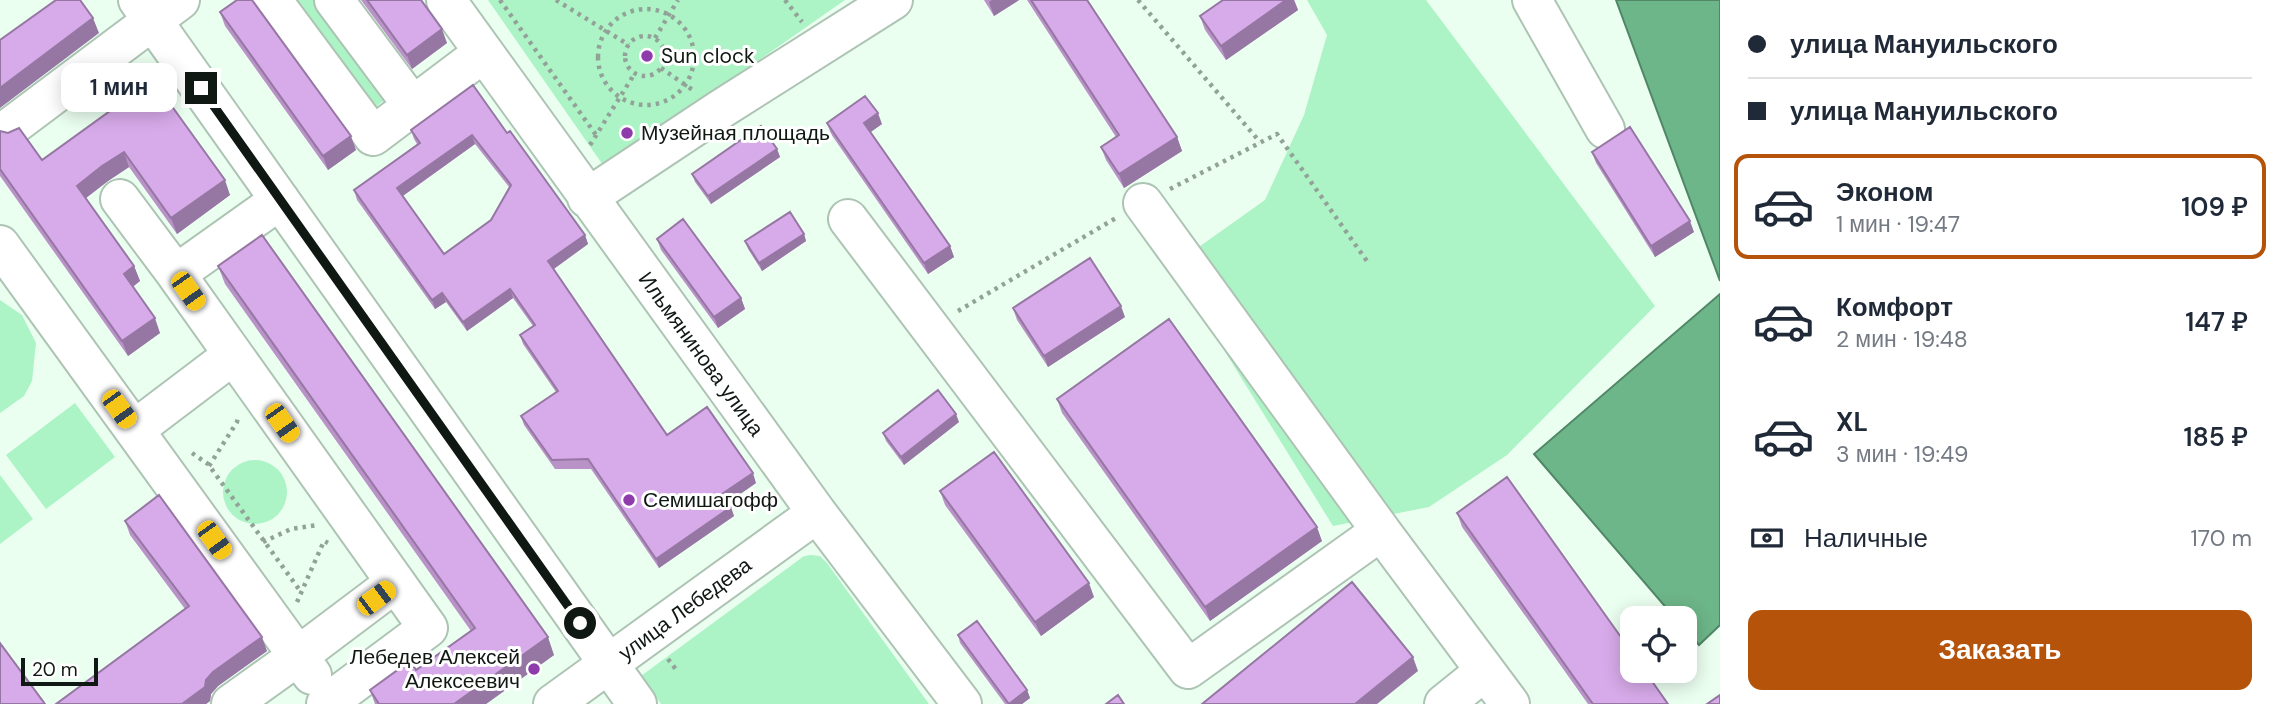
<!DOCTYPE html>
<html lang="ru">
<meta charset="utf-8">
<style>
:root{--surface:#fff;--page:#f6f6f7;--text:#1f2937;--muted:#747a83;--line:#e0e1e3;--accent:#b45309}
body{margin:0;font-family:"DM Sans",sans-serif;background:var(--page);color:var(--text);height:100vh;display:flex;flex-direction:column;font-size:26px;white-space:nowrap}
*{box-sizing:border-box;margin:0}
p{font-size:23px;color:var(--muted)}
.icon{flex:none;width:38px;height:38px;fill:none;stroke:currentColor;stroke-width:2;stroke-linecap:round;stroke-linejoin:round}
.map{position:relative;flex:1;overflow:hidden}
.panel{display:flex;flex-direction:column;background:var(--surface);width:560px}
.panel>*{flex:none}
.hud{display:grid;align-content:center;height:154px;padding:0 28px;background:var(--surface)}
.fabs{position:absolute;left:1620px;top:606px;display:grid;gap:14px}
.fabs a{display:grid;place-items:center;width:77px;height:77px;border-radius:14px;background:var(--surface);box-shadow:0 4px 18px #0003;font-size:35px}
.scale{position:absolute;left:21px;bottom:18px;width:77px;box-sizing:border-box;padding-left:7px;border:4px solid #101813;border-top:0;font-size:19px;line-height:24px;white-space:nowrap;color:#101813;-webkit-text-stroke:5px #fff;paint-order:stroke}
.end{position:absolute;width:32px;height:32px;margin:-16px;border:9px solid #101813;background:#fff;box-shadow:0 0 0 4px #fff}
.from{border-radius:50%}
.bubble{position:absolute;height:49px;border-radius:14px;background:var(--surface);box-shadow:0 4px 18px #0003;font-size:23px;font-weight:600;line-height:49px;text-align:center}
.car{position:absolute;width:21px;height:42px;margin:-21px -10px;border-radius:9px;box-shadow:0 0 5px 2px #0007;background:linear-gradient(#f5c518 24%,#345 0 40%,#f5c518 0 76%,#345 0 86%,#f5c518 0)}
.hud b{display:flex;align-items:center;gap:24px;height:66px;font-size:26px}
.hud b+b{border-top:2px solid var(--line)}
.hud i{width:18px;height:18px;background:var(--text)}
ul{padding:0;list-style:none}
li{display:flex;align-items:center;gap:21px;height:105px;margin:0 14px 10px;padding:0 14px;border:4px solid transparent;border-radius:14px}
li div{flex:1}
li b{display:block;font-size:26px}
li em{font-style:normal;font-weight:600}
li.selected{border-color:var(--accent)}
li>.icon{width:63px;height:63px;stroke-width:1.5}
.pay{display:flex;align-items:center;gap:18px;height:77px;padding:0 28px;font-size:26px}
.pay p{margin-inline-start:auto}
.primary-button{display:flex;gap:14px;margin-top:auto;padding:14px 28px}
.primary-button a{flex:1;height:80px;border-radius:14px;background:var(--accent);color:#fff;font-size:28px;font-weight:600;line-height:80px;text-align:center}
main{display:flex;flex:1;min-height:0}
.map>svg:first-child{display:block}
.green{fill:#acf3c5}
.water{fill:#6db689;stroke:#518766;stroke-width:2}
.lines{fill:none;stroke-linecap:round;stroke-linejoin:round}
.minor-casing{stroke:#adc4b4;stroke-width:42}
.path{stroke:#93a298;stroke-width:4.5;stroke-dasharray:3.5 5;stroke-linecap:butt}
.minor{stroke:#fff;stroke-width:38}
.wall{fill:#b992c8;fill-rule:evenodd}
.shaded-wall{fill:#9677a3}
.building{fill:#d7aae9;stroke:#9677a3;stroke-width:2;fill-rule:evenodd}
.route{stroke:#101813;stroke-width:9}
.poi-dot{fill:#8e3cab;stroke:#fff;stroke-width:2.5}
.labels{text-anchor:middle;stroke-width:6;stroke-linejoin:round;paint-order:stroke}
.poi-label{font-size:21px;fill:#101813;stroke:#fff;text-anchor:start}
.street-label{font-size:21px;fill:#101813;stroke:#fff}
</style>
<main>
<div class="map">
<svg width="1720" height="704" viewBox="0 0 1720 704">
<rect width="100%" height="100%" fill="#ebfff1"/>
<path class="green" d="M277,0H315L390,96L366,114Z
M488,0H845L605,168Z
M1307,0H1426L1655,306L1507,455L1429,507L1333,526L1172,266L1265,200L1304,115L1327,35Z
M0,300L22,315L36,343L32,381L24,396L0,413Z
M75,403L115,457L46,509L6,455Z
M223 492a32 32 0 1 1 64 0a32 32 0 1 1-64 0Z
M0,475L33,519L0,544Z
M811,555L820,556L827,563L929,704H661L641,676L804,556Z"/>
<path class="water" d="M1616,0H1720V281Z
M1720,294V625L1699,645L1685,629V618H1675L1534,454Z"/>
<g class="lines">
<defs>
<path id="minor" d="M138,0L637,704
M272,0L373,136L483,53
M334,0L413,106
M446,0L817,513L962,704
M1532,0L1605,129
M12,126L180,0
M587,198L721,109L893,0
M120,199L176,274
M280,200L176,274L428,628L326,704
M1143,203L1381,531
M848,219L1188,669L1381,531L1510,704
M0,245L298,656L231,704
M134,430L233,355
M312,675L298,656L395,583
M553,704L817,513
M1444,704L1485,671"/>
</defs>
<use href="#minor" class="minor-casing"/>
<path class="path" d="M500,0L596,135
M556,0L629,45
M785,0L802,22
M1138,0L1260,142
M598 57a48 48 0 1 1 96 0a48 48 0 1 1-96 0Z
M625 56a20 20 0 1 1 40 0a20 20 0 1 1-40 0Z
M655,38L678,0
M661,68L694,91
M590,145L635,73
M1170,189L1277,134L1369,264
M958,311L1116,218
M192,453L208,464L301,592
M209,466L237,422L238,415
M263,542L291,529L318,525
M297,602L324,541L328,543
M668,659L678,672"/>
<use href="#minor" class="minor"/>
</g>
<path class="wall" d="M361,0H421L447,43L412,69Z
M984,0H1019L994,16Z
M1027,0H1087L1177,137L1182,151L1124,188L1106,160L1101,147L1116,137Z
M1223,0H1294L1298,10L1226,60L1205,30L1200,16Z
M220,12L356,150L328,170L225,26Z
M153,80L230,195L177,234L129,167L108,181L86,198L134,266L140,281L133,287L160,333L128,356L0,176V131L42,160Z
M827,123L882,124L870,132L950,246L954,257L928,274L831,134Z
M411,130L507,133L585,235L588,244L554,269L667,435L756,483L728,502L734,516L659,568L591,469H555L524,425L521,416L556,392L523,344L520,335L533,326L513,298L467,331L446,302L435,309L357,200L354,190L417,144L414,139ZM475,144L509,187L491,220L444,254L403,196Z
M777,149L780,157L711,204L695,182L692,174Z
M1592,152L1694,232L1655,257L1596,163Z
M804,234L806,241L762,271L748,249L745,241Z
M657,239L741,298L745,309L718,328L661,250Z
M218,266L554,655L486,704H375L370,690L416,670L471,631L225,284Z
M1013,308L1125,317L1048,367L1017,320Z
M1057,399L1322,541L1210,621L1062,413Z
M959,422L904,465L886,441L883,433Z
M940,491L1094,597L1041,636L945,505Z
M1457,513L1668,704H1588L1462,527Z
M125,521L267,651L218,686L211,694L210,701L206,704H56L185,609L130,535Z
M958,635L1027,690L1030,698L1022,704H1005L960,643Z"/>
<path class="shaded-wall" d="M992,0H1019L994,16L989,2Z
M1286,0H1294L1298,10L1226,60L1221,46Z
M93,18L99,33L0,108V88Z
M442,29L447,43L412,69L407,55Z
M878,113L882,124L868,134L864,123Z
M472,135L475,144L401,197L397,188Z
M351,136L356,150L328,170L323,156Z
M1177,137L1182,151L1124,188L1119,174Z
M777,149L780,157L711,204L708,196Z
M124,152L129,167L108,181L82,201L77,186L102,166Z
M225,180L230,195L177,234L171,218Z
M1690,221L1694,232L1655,257L1651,246Z
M804,234L806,241L762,271L759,263Z
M585,235L588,244L552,270L548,261Z
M950,246L954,257L928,274L924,263Z
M134,266L140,281L129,289L124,274Z
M510,289L513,298L467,331L463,322Z
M442,293L446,302L435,309L432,300Z
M741,298L745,309L718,328L714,317Z
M1121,306L1125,317L1048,367L1044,356Z
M155,318L160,333L128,356L122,341Z
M956,414L959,422L904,465L901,457Z
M753,473L756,483L726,504L722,494Z
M731,507L734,516L659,568L656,559Z
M1317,527L1322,541L1210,621L1205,607Z
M1089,583L1094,597L1041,636L1035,622Z
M262,637L267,651L218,686L211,694L210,701L206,704H182L206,680L213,672Z
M548,637L554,655L486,704H454Z
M1413,657L1418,671L1377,704H1355Z
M1027,690L1030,698L1022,704H1009Z"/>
<path class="building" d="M56,0H80L93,18L0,88V40Z
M237,0H252L351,136L323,156L220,12Z
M367,0H421L442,29L407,55Z
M1031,0H1087L1177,137L1119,174L1101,147L1119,135Z
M1223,0H1286L1221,46L1200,16Z
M153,80L225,180L171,218L124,152L102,166L77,186L134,266L124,274L155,318L122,341L0,169V131L8,133L19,128L42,160Z
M473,85L507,133L510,131L585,235L548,261L667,435L707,407L753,473L722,494L731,507L656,559L588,459L552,460L521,416L558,391L520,335L535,325L510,289L463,322L442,293L432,300L354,190L420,143L411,130ZM472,135L511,185L491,220L444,254L397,188Z
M865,96L878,113L864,123L950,246L924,263L827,123Z
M761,126L777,149L708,196L692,174Z
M1630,127L1690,221L1651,246L1592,152Z
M790,212L804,234L759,263L745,241Z
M683,219L741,298L714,317L657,239Z
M262,235L548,637L454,704H379L370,690L410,661L416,670L475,628L218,266Z
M1090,258L1121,306L1044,356L1013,308Z
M1169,319L1317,527L1205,607L1057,399Z
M938,390L956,414L901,457L883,433Z
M994,452L1089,583L1035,622L940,491Z
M1507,477L1633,654V670H1644L1668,704H1593L1457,513Z
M159,495L262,637L213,672L206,680L205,687L182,704H56L189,606L125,521Z
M1352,582L1413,657L1355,704H1202Z
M977,621L1027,690L1009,704L958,635Z
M0,643L45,704H0Z
M1118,695L1124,704H1106Z
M1720,695V704H1707Z"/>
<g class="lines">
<path class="route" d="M201,88L580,623"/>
</g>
<g class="poi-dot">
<circle cx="647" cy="56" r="7"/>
<circle cx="627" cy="133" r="7"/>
<circle cx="629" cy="500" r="7"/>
<circle cx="534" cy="669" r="7"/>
</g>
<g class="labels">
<g class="poi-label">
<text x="661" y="63">Sun clock</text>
<text x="641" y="140">Музейная площадь</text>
<text x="643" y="507">Семишагофф</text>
<text x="520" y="664" text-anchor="end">Лебедев Алексей<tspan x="520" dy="24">Алексеевич</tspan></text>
</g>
<g class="street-label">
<text transform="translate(701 354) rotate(54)" y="7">Ильмянинова улица</text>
<text transform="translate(685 609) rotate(-36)" y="7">улица Лебедева</text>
</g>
</g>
</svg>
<div class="fabs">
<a><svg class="icon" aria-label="locate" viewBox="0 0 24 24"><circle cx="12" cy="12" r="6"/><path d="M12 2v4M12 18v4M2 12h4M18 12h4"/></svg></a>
</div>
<div class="scale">20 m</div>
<i class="end from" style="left:580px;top:623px"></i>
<i class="end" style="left:201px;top:88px"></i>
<div class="bubble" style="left:61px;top:63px;width:116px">1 мин</div>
<i class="car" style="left:188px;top:291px;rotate:145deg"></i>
<i class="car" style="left:119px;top:409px;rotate:144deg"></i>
<i class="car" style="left:282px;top:423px;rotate:145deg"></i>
<i class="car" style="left:214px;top:540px;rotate:144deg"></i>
<i class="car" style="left:376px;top:598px;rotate:53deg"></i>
</div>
<section class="panel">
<div class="hud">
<b><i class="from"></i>улица Мануильского</b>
<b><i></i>улица Мануильского</b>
</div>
<ul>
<li class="selected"><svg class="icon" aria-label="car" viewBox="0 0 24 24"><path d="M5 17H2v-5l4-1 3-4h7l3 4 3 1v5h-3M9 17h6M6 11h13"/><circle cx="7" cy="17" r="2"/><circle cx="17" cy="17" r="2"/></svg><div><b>Эконом</b><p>1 мин · 19:47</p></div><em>109 ₽</em></li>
<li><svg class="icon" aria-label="car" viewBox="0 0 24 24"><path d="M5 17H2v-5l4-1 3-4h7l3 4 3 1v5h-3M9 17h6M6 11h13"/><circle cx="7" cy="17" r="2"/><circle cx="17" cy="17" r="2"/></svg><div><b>Комфорт</b><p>2 мин · 19:48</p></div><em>147 ₽</em></li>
<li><svg class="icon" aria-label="car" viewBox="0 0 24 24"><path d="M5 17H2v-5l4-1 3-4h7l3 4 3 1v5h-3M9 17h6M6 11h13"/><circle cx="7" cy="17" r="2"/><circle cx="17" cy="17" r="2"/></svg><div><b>XL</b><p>3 мин · 19:49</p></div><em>185 ₽</em></li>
</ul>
<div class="pay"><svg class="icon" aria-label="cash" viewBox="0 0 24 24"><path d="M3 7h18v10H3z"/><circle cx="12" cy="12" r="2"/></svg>Наличные<p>170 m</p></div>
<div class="primary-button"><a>Заказать</a></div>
</section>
</main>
